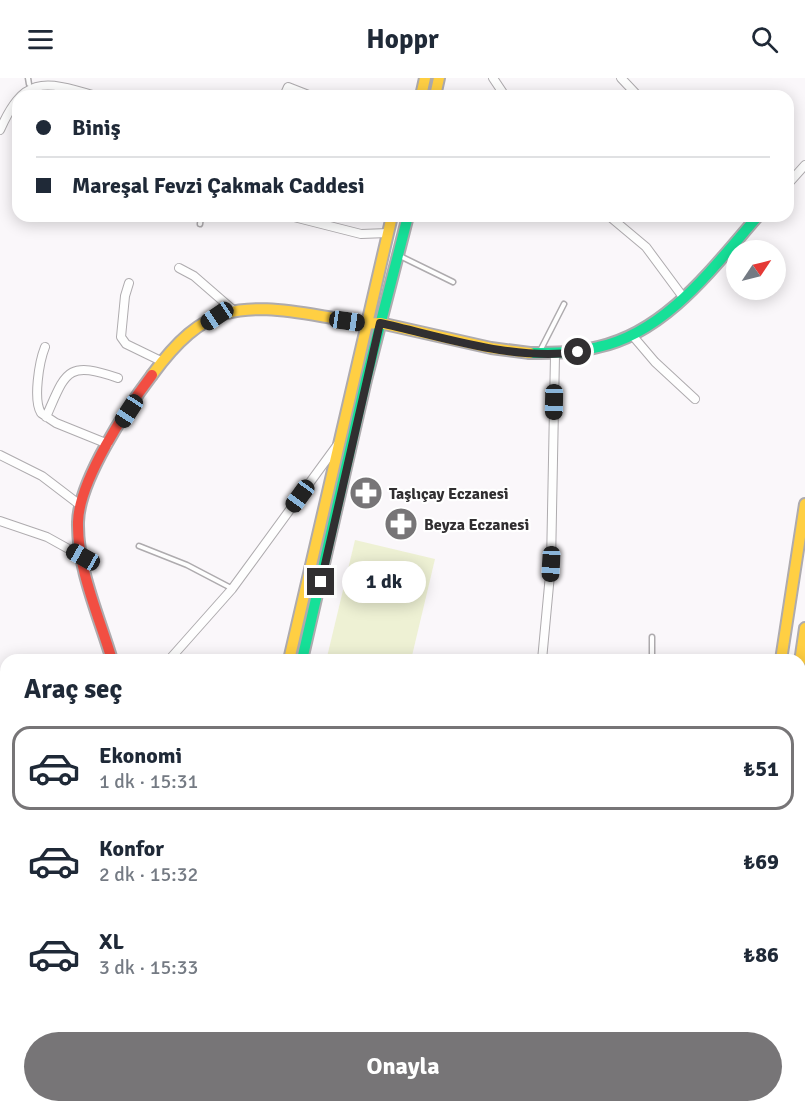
<!DOCTYPE html>
<html lang="tr">
<meta charset="utf-8">
<style>
:root{--surface:#fff;--page:#f6f6f7;--text:#1f2937;--muted:#747a83;--line:#e0e1e3;--accent:#777577}
body{margin:0;font-family:Signika,sans-serif;background:var(--page);color:var(--text);height:100vh;display:flex;flex-direction:column;font-size:22px;white-space:nowrap}
*{box-sizing:border-box;margin:0}
p{font-size:20px;color:var(--muted)}
.icon{flex:none;width:33px;height:33px;fill:none;stroke:currentColor;stroke-width:2;stroke-linecap:round;stroke-linejoin:round}
.map{position:relative;flex:1;overflow:hidden}
.side{position:absolute;left:0px;top:576px;width:806px;height:459px;display:flex;flex-direction:column;background:var(--surface);border-radius:18px 18px 0 0;box-shadow:0 3px 15px #0003}
.side>*{flex:none}
.guide{position:absolute;left:12px;top:12px;width:782px;height:132px;border-radius:18px;box-shadow:0 3px 15px #0003;display:grid;align-content:center;height:132px;padding:0 24px;background:var(--surface)}
.needle{width:39px;rotate:55deg}
.buttons{position:absolute;left:726px;top:162px;display:grid;gap:12px}
.buttons a{display:grid;place-items:center;width:60px;height:60px;border-radius:50%;background:var(--surface);box-shadow:0 3px 15px #0003;font-size:30px}
.end{position:absolute;width:27px;height:27px;margin:-14px;border:8px solid #312f31;background:#fff;box-shadow:0 0 0 3px #fff}
.from{border-radius:50%}
.bubble{position:absolute;height:42px;border-radius:21px;background:var(--surface);box-shadow:0 3px 15px #0003;font-size:20px;font-weight:800;line-height:42px;text-align:center}
.car{position:absolute;width:18px;height:36px;margin:-18px -9px;border-radius:8px;box-shadow:0 0 4px 2px #0007;background:linear-gradient(#222 24%,#8ab4d8 0 40%,#222 0 76%,#8ab4d8 0 86%,#222 0)}
.guide b{display:flex;align-items:center;gap:21px;height:57px;font-size:22px}
.guide b+b{border-top:2px solid var(--line)}
.guide i{width:15px;height:15px;background:var(--text)}
ul{padding:0;list-style:none}
li{display:flex;align-items:center;gap:18px;height:84px;margin:0 12px 9px;padding:0 12px;border:3px solid transparent;border-radius:18px}
li div{flex:1}
li b{display:block;font-size:22px}
li em{font-style:normal;font-weight:800}
li.selected{border-color:var(--accent)}
li>.icon{width:54px;height:54px;stroke-width:1.5}
h2{padding:0 24px;font-size:27px;line-height:72px}
.button{display:flex;gap:12px;margin-top:auto;padding:12px 24px}
.button a{flex:1;height:69px;border-radius:36px;background:var(--accent);color:#fff;font-size:24px;font-weight:800;line-height:69px;text-align:center}
header{display:flex;justify-content:space-between;align-items:center;height:78px;padding:0 24px;background:var(--surface);font-size:27px;font-weight:800}
.map>svg:first-child{display:block}
.green{fill:#eef1d4}
.lines{fill:none;stroke-linecap:round;stroke-linejoin:round}
.lane-casing{stroke:#aeabae;stroke-width:7}
.street-casing{stroke:#aeabae;stroke-width:10}
.fast-casing{stroke:#aeabae;stroke-width:14}
.slow-casing{stroke:#aeabae;stroke-width:14}
.jam-casing{stroke:#aeabae;stroke-width:14}
.lane{stroke:#fefefe;stroke-width:4}
.street{stroke:#fefefe;stroke-width:8}
.fast{stroke:#16e098;stroke-width:10}
.slow{stroke:#ffcf43;stroke-width:10}
.jam{stroke:#f24e42;stroke-width:10}
.route{stroke:#312f31;stroke-width:8}
.labels{text-anchor:middle;stroke-width:4.5;stroke-linejoin:round;paint-order:stroke}
.poi-label{font-size:16px;font-weight:bold;fill:#312f31;stroke:#fff;text-anchor:start}
</style>
<header><svg class="icon" aria-label="menu" viewBox="0 0 24 24"><path d="M4 6h16M4 12h16M4 18h16"/></svg>Hoppr<svg class="icon" aria-label="search" viewBox="0 0 24 24"><circle cx="10" cy="10" r="6"/><path d="M15 15l6 6"/></svg></header>
<div class="map">
<svg width="805" height="1035" viewBox="0 0 805 1035">
<rect width="100%" height="100%" fill="#faf7fa"/>
<path class="green" d="M355,462L435,481L411,582H338L327,579Z"/>
<g class="lines">
<defs>
<path id="lane" d="M28,0L29,6
M200,146L201,138
M400,178L453,204
M540,273L564,226
M139,468L187,487L231,510
M652,559V582"/>
<path id="street" d="M493,0L505,18
M621,0L638,18
M213,18V17
M284,18L288,9L311,18
M0,52C23,0 41,1 96,18
M788,106L805,87
M290,138L361,156L388,155
M609,138L646,169L683,219
M179,190L194,198L232,231
M129,205L125,218L121,259L126,266L161,283
M632,257L655,284L695,321
M45,269C39,284 33,322 41,335L56,345L108,366
M46,339C66,294 66,282 118,300
M0,377L42,398L80,427
M0,443L47,459L83,479
M169,582L232,511L338,366
M542,582L551,486L555,277
M0,743L6,740
M230,1029L241,1035
M6,1035L12,1029
M119,1035L122,1029
M409,1035L411,1029
M478,1035L487,1029"/>
<path id="fast" d="M530,275C553,275 575,275 598,269C667,254 714,188 758,138
M302,582L366,302L408,138
M185,1035L186,1029
M713,1035L714,1029"/>
<path id="slow" d="M421,18L425,0
M435,18L439,0
M152,297C204,226 238,224 321,238C340,241 360,247 380,245L491,270L530,275
M289,582L392,138
M781,582L805,426
M800,584L805,550
M197,1035L198,1029
M732,1035L733,1029"/>
<path id="jam" d="M112,582C99,538 77,490 78,444C79,402 127,330 152,297
M777,1029L800,1035"/>
</defs>
<use href="#lane" class="lane-casing"/>
<use href="#street" class="street-casing"/>
<use href="#fast" class="fast-casing"/>
<use href="#slow" class="slow-casing"/>
<use href="#jam" class="jam-casing"/>
<use href="#lane" class="lane"/>
<use href="#street" class="street"/>
<use href="#fast" class="fast"/>
<use href="#slow" class="slow"/>
<use href="#jam" class="jam"/>
</g>
<g class="lines">
<path class="route" d="M321,504L380,245C444,259 512,283 578,274"/>
</g>
<defs>
<symbol id="pharmacy-disc" viewBox="-11 -11 22 22"><circle r="9.5" fill="#777577" stroke="#fff"/><path d="M-2-6h4v4h4v4h-4v4h-4v-4h-4v-4h4Z" fill="#fff"/></symbol>
</defs>
<g fill-rule="evenodd">
<use href="#pharmacy-disc" x="347" y="396" width="38" height="38"/>
<use href="#pharmacy-disc" x="382" y="427" width="38" height="38"/>
</g>
<g class="labels">
<g class="poi-label">
<text x="389" y="421">Taşlıçay Eczanesi</text>
<text x="424" y="452">Beyza Eczanesi</text>
</g>
</g>
</svg>
<div class="buttons">
<a><svg class="needle" viewBox="-14 -14 28 28"><path d="M0-13l5 13h-10z" fill="#e53935"/><path d="M0 13l5-13h-10z" fill="#747a83"/></svg></a>
</div>
<i class="end from" style="left:578px;top:274px"></i>
<i class="end" style="left:321px;top:504px"></i>
<div class="bubble" style="left:342px;top:483px;width:84px">1 dk</div>
<i class="car" style="left:217px;top:238px;rotate:236deg"></i>
<i class="car" style="left:347px;top:243px;rotate:98deg"></i>
<i class="car" style="left:554px;top:324px;rotate:181deg"></i>
<i class="car" style="left:129px;top:333px;rotate:213deg"></i>
<i class="car" style="left:300px;top:418px;rotate:216deg"></i>
<i class="car" style="left:83px;top:479px;rotate:299deg"></i>
<i class="car" style="left:551px;top:486px;rotate:183deg"></i>
<div class="guide">
<b><i class="from"></i>Biniş</b>
<b><i></i>Mareşal Fevzi Çakmak Caddesi</b>
</div>
<section class="side">
<h2>Araç seç</h2>
<ul>
<li class="selected"><svg class="icon" aria-label="car" viewBox="0 0 24 24"><path d="M5 17H2v-5l4-1 3-4h7l3 4 3 1v5h-3M9 17h6M6 11h13"/><circle cx="7" cy="17" r="2"/><circle cx="17" cy="17" r="2"/></svg><div><b>Ekonomi</b><p>1 dk · 15:31</p></div><em>₺51</em></li>
<li><svg class="icon" aria-label="car" viewBox="0 0 24 24"><path d="M5 17H2v-5l4-1 3-4h7l3 4 3 1v5h-3M9 17h6M6 11h13"/><circle cx="7" cy="17" r="2"/><circle cx="17" cy="17" r="2"/></svg><div><b>Konfor</b><p>2 dk · 15:32</p></div><em>₺69</em></li>
<li><svg class="icon" aria-label="car" viewBox="0 0 24 24"><path d="M5 17H2v-5l4-1 3-4h7l3 4 3 1v5h-3M9 17h6M6 11h13"/><circle cx="7" cy="17" r="2"/><circle cx="17" cy="17" r="2"/></svg><div><b>XL</b><p>3 dk · 15:33</p></div><em>₺86</em></li>
</ul>
<div class="button"><a>Onayla</a></div>
</section>
</div>
